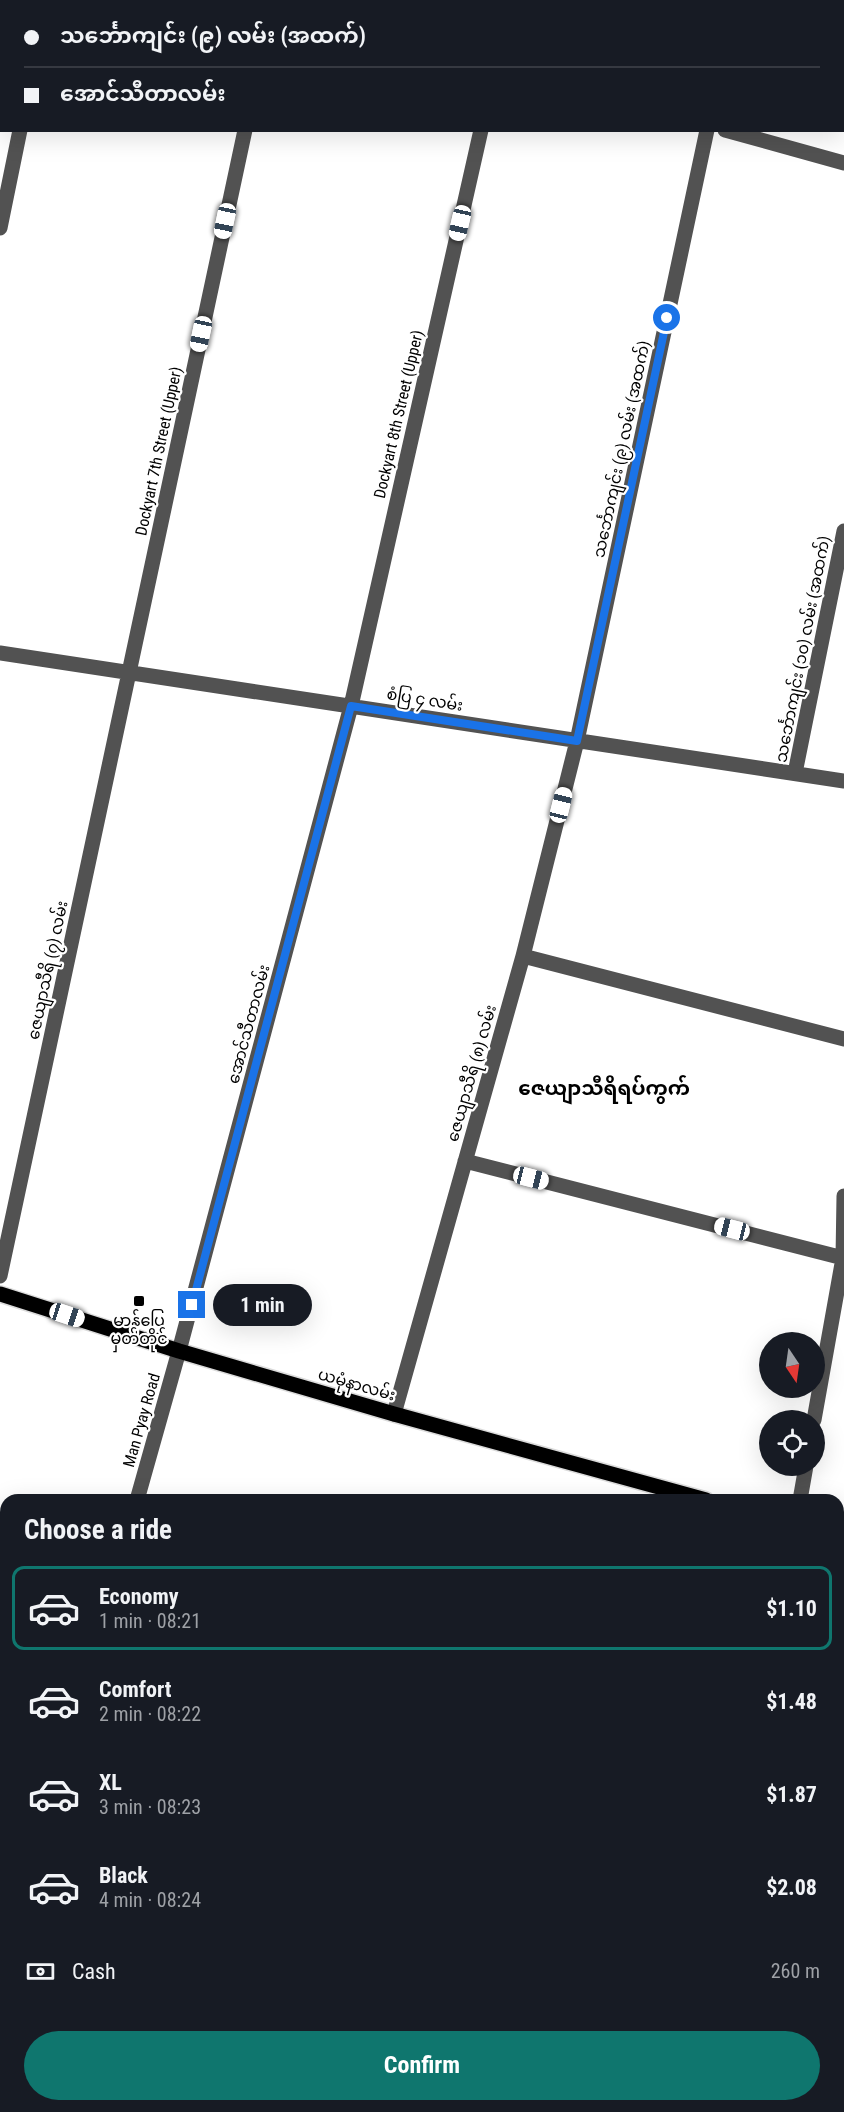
<!DOCTYPE html>
<meta charset="utf-8">
<style>
:root{--surface:#171b24;--page:#242831;--text:#f1f3f6;--muted:#9ea1a6;--line:#363941;--accent:#0f766e}
body{margin:0;font-family:"Roboto Condensed","Noto Sans Myanmar",sans-serif;background:var(--page);color:var(--text);height:100vh;display:flex;flex-direction:column;font-size:22px;white-space:nowrap}
*{box-sizing:border-box;margin:0}
p{font-size:20px;color:var(--muted)}
.icon{flex:none;width:33px;height:33px;fill:none;stroke:currentColor;stroke-width:2;stroke-linecap:round;stroke-linejoin:round}
.map{position:relative;flex:1;overflow:hidden}
.sheet{position:absolute;left:0px;top:1494px;width:844px;height:618px;display:flex;flex-direction:column;background:var(--surface);border-radius:18px 18px 0 0;box-shadow:0 6px 24px #0002}
.sheet>*{flex:none}
.banner{position:absolute;left:0px;top:0px;width:844px;height:132px;box-shadow:0 6px 24px #0002;display:grid;align-content:center;height:132px;padding:0 24px;background:var(--surface)}
.needle{width:39px;rotate:167deg}
.fabs{position:absolute;left:759px;top:1332px;display:grid;gap:12px}
.fabs a{display:grid;place-items:center;width:66px;height:66px;border-radius:50%;background:var(--surface);box-shadow:0 6px 24px #0002;font-size:30px}
.end{position:absolute;width:27px;height:27px;margin:-14px;border:8px solid #1a73e8;background:#fff;box-shadow:0 0 0 3px #fff}
.from{border-radius:50%}
.bubble{position:absolute;height:42px;border-radius:21px;background:var(--surface);box-shadow:0 6px 24px #0002;font-size:20px;font-weight:700;line-height:42px;text-align:center}
.car{position:absolute;width:18px;height:36px;margin:-18px -9px;border-radius:8px;box-shadow:0 0 4px 2px #0007;background:linear-gradient(#fff 24%,#345 0 40%,#fff 0 76%,#345 0 86%,#fff 0)}
.banner b{display:flex;align-items:center;gap:21px;height:57px;font-size:22px}
.banner b+b{border-top:2px solid var(--line)}
.banner i{width:15px;height:15px;background:var(--text)}
ul{padding:0;list-style:none}
li{display:flex;align-items:center;gap:18px;height:84px;margin:0 12px 9px;padding:0 12px;border:3px solid transparent;border-radius:12px}
li div{flex:1}
li b{display:block;font-size:22px}
li em{font-style:normal;font-weight:700}
li.on{border-color:var(--accent)}
li>.icon{width:54px;height:54px;stroke-width:1.5}
h2{padding:0 24px;font-size:27px;line-height:72px}
.pay{display:flex;align-items:center;gap:15px;height:66px;padding:0 24px;font-size:22px}
.pay p{margin-inline-start:auto}
.cta{display:flex;gap:12px;margin-top:auto;padding:12px 24px}
.cta a{flex:1;height:69px;border-radius:36px;background:var(--accent);color:#fff;font-size:24px;font-weight:700;line-height:69px;text-align:center}
.map>svg:first-child{display:block}
.lines{fill:none;stroke-linecap:round;stroke-linejoin:round}
.major-casing{stroke:#dbdbdb;stroke-width:18}
.minor{stroke:#525252;stroke-width:15}
.major{stroke:#000;stroke-width:15}
.wall{fill:#a7a7a7}
.shaded-wall{fill:#888}
.building{fill:#c2c2c2;stroke:#888;stroke-width:1.5}
.route{stroke:#1a73e8;stroke-width:8}
.poi-dot{fill:#000;stroke:#fff;stroke-width:2}
.labels{text-anchor:middle;stroke-width:4.5;stroke-linejoin:round;paint-order:stroke}
.street-label{font-size:16px;fill:#000;stroke:#fff}
.poi-label{font-size:16px;fill:#000;stroke:#fff}
.quarter-label{font-size:20px;font-weight:bold;fill:#000;stroke:#fff}
</style>
<div class="map">
<svg width="844" height="2112" viewBox="0 0 844 2112">
<rect width="100%" height="100%" fill="#fff"/>
<g class="lines">
<defs>
<path id="major" d="M0,1294L179,1351L394,1414L706,1500
M838,1537L844,1539"/>
</defs>
<use href="#major" class="major-casing"/>
<path class="minor" d="M349,0L353,2
M47,2V0
M272,2L273,0
M509,2V0
M725,130L844,163
M0,228L20,130
M0,653L844,781
M795,773L844,531
M523,956L844,1039
M465,1161L843,1258
M0,1276L245,130
M394,1414L523,956L577,741L707,130
M814,1420L843,1258L844,1196
M137,1500L179,1351L351,706L481,130
M800,1500L806,1466
M0,1647L6,1649
M838,1842L844,1843
M0,1893L6,1894
M0,2081L6,2053
M678,2112L680,2106"/>
<use href="#major" class="major"/>
</g>
<path class="wall" d="M0,1649L6,1650V1772L0,1771Z
M838,1853L844,1854L843,1956L838,1955Z
M427,2106H466L465,2112H427Z"/>
<path class="shaded-wall" d="M141,2106H144L143,2112H139Z
M262,2106H266L265,2112H261Z
M463,2106H466L465,2112H462Z
M587,2106H591L589,2112H585Z"/>
<path class="building" d="M0,1649L6,1650V1751L0,1749Z
M838,1853L844,1854L843,1941L838,1940Z
M95,2106H141L139,2112H93Z
M220,2106H262L261,2112H218Z
M450,2106H463L462,2108Z
M551,2106H587L585,2112H549Z"/>
<g class="lines">
<path class="route" d="M192,1305L351,706L577,741L667,318"/>
</g>
<rect class="poi-dot" x="133" y="1295" width="12" height="12" rx="3"/>
<g class="labels">
<g class="street-label">
<text transform="translate(398 414) rotate(-77)" y="6">Dockyart 8th Street (Upper)</text>
<text transform="translate(621 449) rotate(-78)" y="6">သင်္ဘောကျင်း (၉) လမ်း (အထက်)</text>
<text transform="translate(158 451) rotate(-78)" y="6">Dockyart 7th Street (Upper)</text>
<text transform="translate(802 649) rotate(-79)" y="6">သင်္ဘောကျင်း (၁၀) လမ်း (အထက်)</text>
<text transform="translate(425 699) rotate(9)" y="6">စံပြ ၄ လမ်း</text>
<text transform="translate(47 970) rotate(-78)" y="6">ဇေယျာသီရိ (၇) လမ်း</text>
<text transform="translate(248 1024) rotate(-75)" y="6">အောင်သီတာလမ်း</text>
<text transform="translate(471 1073) rotate(-74)" y="6">ဇေယျာသီရိ (၈) လမ်း</text>
<text transform="translate(357 1384) rotate(16)" y="6">ယမုံနာလမ်း</text>
<text transform="translate(141 1420) rotate(-74)" y="6">Man Pyay Road</text>
</g>
<g class="poi-label">
<text x="139" y="1326">မာန်ပြေ<tspan x="139" dy="18">မှတ်တိုင်</tspan></text>
</g>
<g class="quarter-label">
<text x="604" y="1095">ဇေယျာသီရိရပ်ကွက်</text>
</g>
</g>
</svg>
<div class="fabs">
<a><svg class="needle" viewBox="-14 -14 28 28"><path d="M0-13l5 13h-10z" fill="#e53935"/><path d="M0 13l5-13h-10z" fill="#9ea1a6"/></svg></a>
<a><svg class="icon" aria-label="locate" viewBox="0 0 24 24"><circle cx="12" cy="12" r="6"/><path d="M12 2v4M12 18v4M2 12h4M18 12h4"/></svg></a>
</div>
<i class="end from" style="left:667px;top:318px"></i>
<i class="end" style="left:192px;top:1305px"></i>
<div class="bubble" style="left:213px;top:1284px;width:99px">1 min</div>
<i class="car" style="left:225px;top:221px;rotate:192deg"></i>
<i class="car" style="left:460px;top:223px;rotate:193deg"></i>
<i class="car" style="left:201px;top:334px;rotate:192deg"></i>
<i class="car" style="left:561px;top:805px;rotate:14deg"></i>
<i class="car" style="left:531px;top:1178px;rotate:104deg"></i>
<i class="car" style="left:732px;top:1229px;rotate:284deg"></i>
<i class="car" style="left:67px;top:1315px;rotate:108deg"></i>
<div class="banner">
<b><i class="from"></i>သင်္ဘောကျင်း (၉) လမ်း (အထက်)</b>
<b><i></i>အောင်သီတာလမ်း</b>
</div>
<section class="sheet">
<h2>Choose a ride</h2>
<ul>
<li class="on"><svg class="icon" aria-label="car" viewBox="0 0 24 24"><path d="M5 17H2v-5l4-1 3-4h7l3 4 3 1v5h-3M9 17h6M6 11h13"/><circle cx="7" cy="17" r="2"/><circle cx="17" cy="17" r="2"/></svg><div><b>Economy</b><p>1 min · 08:21</p></div><em>$1.10</em></li>
<li><svg class="icon" aria-label="car" viewBox="0 0 24 24"><path d="M5 17H2v-5l4-1 3-4h7l3 4 3 1v5h-3M9 17h6M6 11h13"/><circle cx="7" cy="17" r="2"/><circle cx="17" cy="17" r="2"/></svg><div><b>Comfort</b><p>2 min · 08:22</p></div><em>$1.48</em></li>
<li><svg class="icon" aria-label="car" viewBox="0 0 24 24"><path d="M5 17H2v-5l4-1 3-4h7l3 4 3 1v5h-3M9 17h6M6 11h13"/><circle cx="7" cy="17" r="2"/><circle cx="17" cy="17" r="2"/></svg><div><b>XL</b><p>3 min · 08:23</p></div><em>$1.87</em></li>
<li><svg class="icon" aria-label="car" viewBox="0 0 24 24"><path d="M5 17H2v-5l4-1 3-4h7l3 4 3 1v5h-3M9 17h6M6 11h13"/><circle cx="7" cy="17" r="2"/><circle cx="17" cy="17" r="2"/></svg><div><b>Black</b><p>4 min · 08:24</p></div><em>$2.08</em></li>
</ul>
<div class="pay"><svg class="icon" aria-label="cash" viewBox="0 0 24 24"><path d="M3 7h18v10H3z"/><circle cx="12" cy="12" r="2"/></svg>Cash<p>260 m</p></div>
<div class="cta"><a>Confirm</a></div>
</section>
</div>
